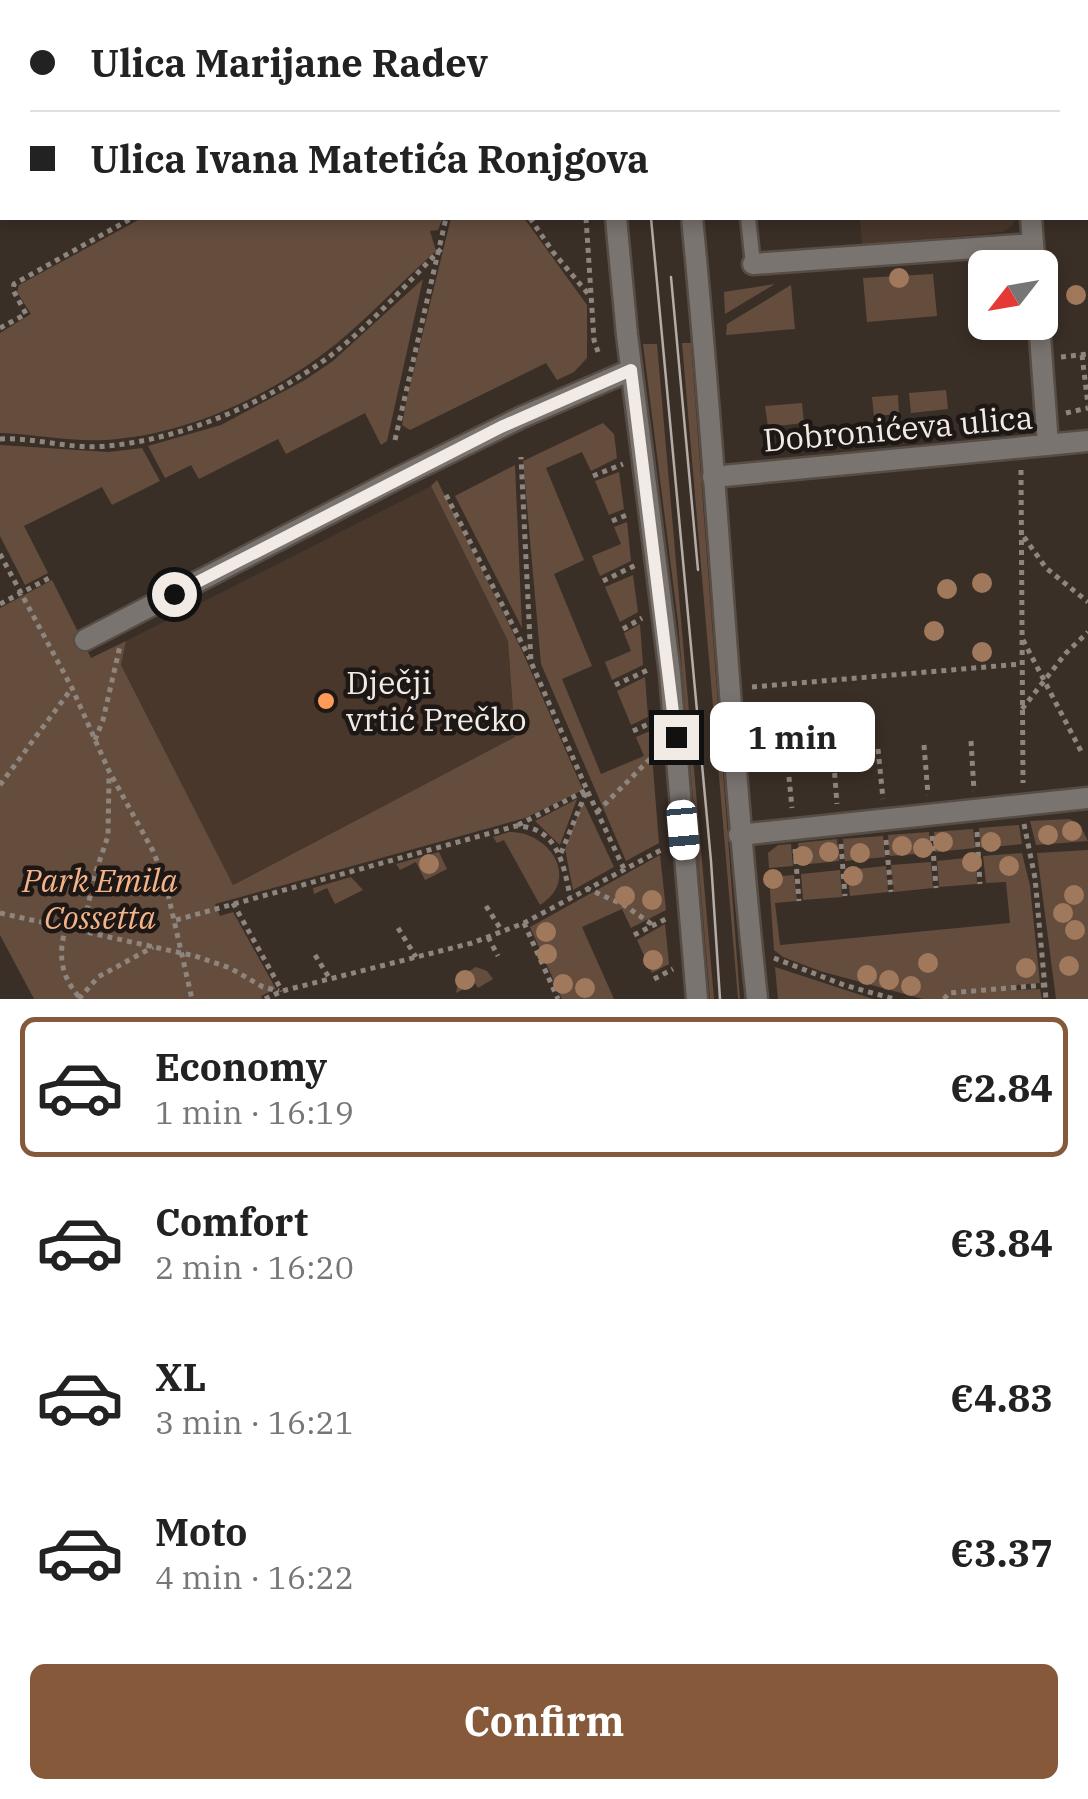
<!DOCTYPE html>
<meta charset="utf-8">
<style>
:root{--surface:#fff;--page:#f6f6f6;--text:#222;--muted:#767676;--line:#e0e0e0;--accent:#85593a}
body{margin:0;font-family:"IBM Plex Serif",serif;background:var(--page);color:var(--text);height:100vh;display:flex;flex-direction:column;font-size:38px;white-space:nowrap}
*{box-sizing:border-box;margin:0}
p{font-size:32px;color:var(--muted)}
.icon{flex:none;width:55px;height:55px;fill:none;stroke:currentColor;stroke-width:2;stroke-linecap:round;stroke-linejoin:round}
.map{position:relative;height:999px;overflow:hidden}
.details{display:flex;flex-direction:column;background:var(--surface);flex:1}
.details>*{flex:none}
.hud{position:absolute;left:0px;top:0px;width:1090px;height:220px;box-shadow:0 5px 15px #0003;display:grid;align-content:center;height:220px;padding:0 30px;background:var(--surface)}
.needle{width:65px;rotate:239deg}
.fabs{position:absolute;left:968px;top:250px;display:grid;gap:20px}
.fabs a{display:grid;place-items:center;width:90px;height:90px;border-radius:15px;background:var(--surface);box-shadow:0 5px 15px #0003;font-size:50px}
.end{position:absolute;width:45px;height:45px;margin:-22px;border:12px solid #f1eae5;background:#111;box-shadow:0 0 0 5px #111}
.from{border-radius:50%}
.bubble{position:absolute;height:70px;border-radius:15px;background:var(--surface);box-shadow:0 5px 15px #0003;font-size:32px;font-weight:700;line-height:70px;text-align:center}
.car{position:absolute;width:30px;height:60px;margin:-30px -15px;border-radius:12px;box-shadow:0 0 8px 2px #0007;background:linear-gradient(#fff 24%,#345 0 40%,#fff 0 76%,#345 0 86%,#fff 0)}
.hud b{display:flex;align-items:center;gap:35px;height:95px;font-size:38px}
.hud b+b{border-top:2px solid var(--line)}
.hud i{width:25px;height:25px;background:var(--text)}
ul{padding:18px 0 0;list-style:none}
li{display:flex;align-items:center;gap:30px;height:140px;margin:0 20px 15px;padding:0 10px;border:5px solid transparent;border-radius:15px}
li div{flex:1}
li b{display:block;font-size:38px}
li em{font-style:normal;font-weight:700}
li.current{border-color:var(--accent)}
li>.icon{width:90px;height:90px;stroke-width:1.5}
.primary-button{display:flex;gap:20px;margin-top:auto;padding:20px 30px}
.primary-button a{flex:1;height:115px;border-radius:15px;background:var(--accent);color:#fff;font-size:40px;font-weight:700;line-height:115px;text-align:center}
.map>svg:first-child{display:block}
.built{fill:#49372c}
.green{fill:#654d3e}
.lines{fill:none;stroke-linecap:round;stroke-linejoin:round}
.service-casing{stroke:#574d45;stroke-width:19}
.minor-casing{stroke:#574d45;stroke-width:25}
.tertiary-casing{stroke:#574d45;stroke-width:25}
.path{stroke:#8e857e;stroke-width:5;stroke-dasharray:5 5;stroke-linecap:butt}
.service{stroke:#7a7470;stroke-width:14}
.minor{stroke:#7a7470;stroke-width:20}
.tertiary{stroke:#7a7470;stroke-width:20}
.tram{stroke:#b5ada7;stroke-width:2.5}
.tree{fill:#a0785c}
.route{stroke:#f1eae5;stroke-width:12}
.poi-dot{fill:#fe9c57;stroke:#1d1815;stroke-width:4}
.labels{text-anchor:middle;stroke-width:9;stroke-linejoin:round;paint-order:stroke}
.street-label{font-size:32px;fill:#f1eae5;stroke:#1d1815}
.poi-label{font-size:32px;fill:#f1eae5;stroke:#1d1815;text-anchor:start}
.park-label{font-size:32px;font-style:italic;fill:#f4b388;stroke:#1d1815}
</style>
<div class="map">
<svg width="1088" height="999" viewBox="0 0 1088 999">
<rect width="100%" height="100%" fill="#3a2f27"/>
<path class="built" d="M860,218H1017L1012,226L1002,232L862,245Z
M431,486L508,641L515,737L232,885L121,665L126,641Z"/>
<path class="green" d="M142,218H443L438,230L430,231L436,251C402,281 371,315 336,344C272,395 188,435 106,440C71,442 35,434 0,433V333L31,314L17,292L19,285Z
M451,218H524L587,305V358L574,372L557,380L546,363L410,430L402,425L407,398Z
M933,274L937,316L867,322L863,278Z
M423,279L387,441L381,445L365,413L286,454L278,439L199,479L191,465L165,478L148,446L221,425L305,380L333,361Z
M775,284L725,314L724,292Z
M791,285L795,329L726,335L727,324Z
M682,343H691L740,999H738Z
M643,344H657L714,999H710L678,622Z
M946,390L948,409L911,413L909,393Z
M898,395L899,414L874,416L872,397Z
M802,403L804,423L768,427L765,406Z
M603,423L614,434L617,458L591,471L582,452L546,468L584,560L554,574L592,666L562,679L601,774L644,756L636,737L650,731L659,843L626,861L541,664L523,461Z
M0,445L109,452L142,448L160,481L112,505L102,487L24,526L48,573L25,585L0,536Z
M515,465L522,628L455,496Z
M619,472L624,509L609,515L595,481Z
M437,480L523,653L583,790L525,818L215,904L220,916L233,912L276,989L261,996L262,999H34L0,935V608L52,580L91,658L126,641L121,665L233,885L515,737L508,641L431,486Z
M627,522L631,561L600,576L592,556L621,544L614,527Z
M633,575L638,612L620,622L605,587Z
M640,624L643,665L612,680L605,662L631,651L624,633Z
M645,677L648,717L631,725L617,691Z
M577,799L560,845L535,821Z
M583,801L614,867L573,890L565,849Z
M1070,819L1081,827L1088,841L1036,845L1030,821Z
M1019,825L1022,844L981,848L979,828Z
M973,829L975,848L935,852L934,832Z
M509,832C550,831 581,880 540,905L504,840L497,843L493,837Z
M929,832L930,853L890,856L888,835Z
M883,836L885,857L845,861L843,839Z
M837,839L839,861L800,865L798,843Z
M791,844L793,866L769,868L768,853L778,845Z
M1088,850V999H1056L1037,853Z
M439,852L447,869L425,880L416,862L400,870L396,864Z
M1022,853L1030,886L1040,983L1017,985V990L1040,989L1042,999H923L820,971L783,957L774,950L769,877L794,875L797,901L775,903L780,945L1010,923L1006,882L986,883L983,856Z
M660,855L666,910L631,928L622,909L582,927L614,999H562L530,927Z
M976,857L977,884L939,887L937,861Z
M931,862L933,888L894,892L891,865Z
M886,866L888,892L850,896L847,870Z
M840,870L842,897L803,900L801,874Z
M351,877L363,890L335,904L327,888L314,894L313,888Z
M665,924L669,964L652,973L637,940Z
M476,967L487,971L493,979L478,988L475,983L456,993L459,977Z
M775,967L873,999H778Z"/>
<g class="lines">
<defs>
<path id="service" d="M418,0L419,2
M724,0V2
M748,218L753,264"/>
<path id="minor" d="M948,0L951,2
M174,2L179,0
M0,100L2,99
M1031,218L1035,268
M753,264L1033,244
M1039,322L1048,445
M713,477L1088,441
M85,640L398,478L522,417L631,370
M739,835L1088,798"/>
<path id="tertiary" d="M588,0V2
M663,0V2
M616,218L627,335L670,674L697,999
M692,218C718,478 729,739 757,999"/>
</defs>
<use href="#service" class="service-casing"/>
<use href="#minor" class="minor-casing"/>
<use href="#tertiary" class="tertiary-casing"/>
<path class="path" d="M530,218L553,252L590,296
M586,218L594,340L599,355
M0,328L26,314L13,290L14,284L132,218
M1082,355L1088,405
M1061,357L1088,354
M1066,413L1088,408
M0,439C35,437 71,450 107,446C182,439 257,406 319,364C365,332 402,288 441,249
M395,440L446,218
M1021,470L1023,783
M593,476L623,464
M446,495L530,659
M612,521L627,515
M1024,537L1046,568L1088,602
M0,554L72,688L109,771L153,851L165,881L192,999
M603,581L636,565
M0,604L53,576
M623,629L642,618
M1023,640L1082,753
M615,685L648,670
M752,687L1021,664
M1022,709L1066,653L1088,632
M633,731L653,722
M95,740L103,720L120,646
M971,741L974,791
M924,745L928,795
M878,749L883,799
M833,753L837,804
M787,757L792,808
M0,785L72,688
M597,812L655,754
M1024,824L1035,878L1046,999
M518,825L587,790L531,662L521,457
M977,832L980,884
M932,836L936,888
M886,840L891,892
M841,844L845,896
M795,849L799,901
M561,853L587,790L624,869
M586,888L624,905L653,925
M233,903L282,991
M486,906L502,931
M0,913L195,956L230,968L263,987L279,991
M176,920L516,826C557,827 563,862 570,896
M524,923L558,999
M66,926C58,955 60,974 79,997
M398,928L416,957
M83,930L94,877L108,836L109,777
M634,935L668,918
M488,937L498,956
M315,955L330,979
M774,958L844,985L894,999
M654,979L673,969
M79,999L98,977L153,947
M265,999L282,991L472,943L524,923L661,850
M944,999L949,993L1045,985"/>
<use href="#service" class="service"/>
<use href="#minor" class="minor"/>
<use href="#tertiary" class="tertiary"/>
<path class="tram" d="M620,0V2
M651,218L711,861L720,999
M671,277L698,570"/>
</g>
<g class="tree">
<circle cx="899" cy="278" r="10"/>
<circle cx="1076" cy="295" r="10"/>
<circle cx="982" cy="583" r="10"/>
<circle cx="947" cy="589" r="10"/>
<circle cx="934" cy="631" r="10"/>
<circle cx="982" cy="652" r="10"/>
<circle cx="1072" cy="831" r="10"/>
<circle cx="1048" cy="835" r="10"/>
<circle cx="943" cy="842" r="10"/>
<circle cx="991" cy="842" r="10"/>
<circle cx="902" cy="846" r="10"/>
<circle cx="923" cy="848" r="10"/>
<circle cx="829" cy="852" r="10"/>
<circle cx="860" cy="853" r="10"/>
<circle cx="803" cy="856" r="10"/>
<circle cx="972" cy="862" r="10"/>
<circle cx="429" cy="864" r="10"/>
<circle cx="1009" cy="866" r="10"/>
<circle cx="853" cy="876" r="10"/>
<circle cx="773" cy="879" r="10"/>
<circle cx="1074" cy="895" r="10"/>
<circle cx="625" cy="896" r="10"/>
<circle cx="652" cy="900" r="10"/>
<circle cx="1063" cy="913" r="10"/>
<circle cx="1075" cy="930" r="10"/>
<circle cx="546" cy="932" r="10"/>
<circle cx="547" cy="954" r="10"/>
<circle cx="653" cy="960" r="10"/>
<circle cx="928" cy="963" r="10"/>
<circle cx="1069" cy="966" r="10"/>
<circle cx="1026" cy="968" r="10"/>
<circle cx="867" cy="975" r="10"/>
<circle cx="465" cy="980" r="10"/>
<circle cx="889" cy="980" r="10"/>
<circle cx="563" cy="984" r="10"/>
<circle cx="911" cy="986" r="10"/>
<circle cx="585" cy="988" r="10"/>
</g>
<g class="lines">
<path class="route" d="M174,594L501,427L631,370L676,737"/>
</g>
<circle class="poi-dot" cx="326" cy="701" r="10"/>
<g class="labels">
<g class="street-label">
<text transform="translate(898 429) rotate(-5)" y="11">Dobronićeva ulica</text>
</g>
<g class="poi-label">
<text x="346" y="694">Dječji<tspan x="346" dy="37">vrtić Prečko</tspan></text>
</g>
<g class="park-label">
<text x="100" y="892">Park Emila<tspan x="100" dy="37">Cossetta</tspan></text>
</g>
</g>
</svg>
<div class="fabs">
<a><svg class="needle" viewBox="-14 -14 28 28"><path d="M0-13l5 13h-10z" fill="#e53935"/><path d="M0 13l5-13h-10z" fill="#767676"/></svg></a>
</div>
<i class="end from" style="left:174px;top:594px"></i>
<i class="end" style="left:676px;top:737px"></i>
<div class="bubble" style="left:710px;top:702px;width:165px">1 min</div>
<i class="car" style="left:683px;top:830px;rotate:175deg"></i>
<div class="hud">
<b><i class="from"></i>Ulica Marijane Radev</b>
<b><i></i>Ulica Ivana Matetića Ronjgova</b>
</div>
</div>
<section class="details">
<ul>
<li class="current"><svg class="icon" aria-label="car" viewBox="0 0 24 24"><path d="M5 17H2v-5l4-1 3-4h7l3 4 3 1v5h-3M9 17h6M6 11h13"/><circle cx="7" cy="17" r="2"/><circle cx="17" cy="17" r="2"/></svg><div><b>Economy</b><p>1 min · 16:19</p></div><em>€2.84</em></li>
<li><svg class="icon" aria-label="car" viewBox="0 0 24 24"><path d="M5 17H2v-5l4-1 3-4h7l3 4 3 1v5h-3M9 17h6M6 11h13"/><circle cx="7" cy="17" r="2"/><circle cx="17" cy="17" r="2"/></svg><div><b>Comfort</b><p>2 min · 16:20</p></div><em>€3.84</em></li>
<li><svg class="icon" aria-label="car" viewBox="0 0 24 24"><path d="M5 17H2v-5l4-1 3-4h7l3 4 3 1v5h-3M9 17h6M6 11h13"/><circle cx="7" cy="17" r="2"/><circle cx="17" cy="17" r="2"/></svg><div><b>XL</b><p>3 min · 16:21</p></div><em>€4.83</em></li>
<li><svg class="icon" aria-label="car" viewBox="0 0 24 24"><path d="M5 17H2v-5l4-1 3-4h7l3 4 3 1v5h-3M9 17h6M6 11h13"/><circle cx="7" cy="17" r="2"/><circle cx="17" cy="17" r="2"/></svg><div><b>Moto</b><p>4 min · 16:22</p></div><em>€3.37</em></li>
</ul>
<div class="primary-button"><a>Confirm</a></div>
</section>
